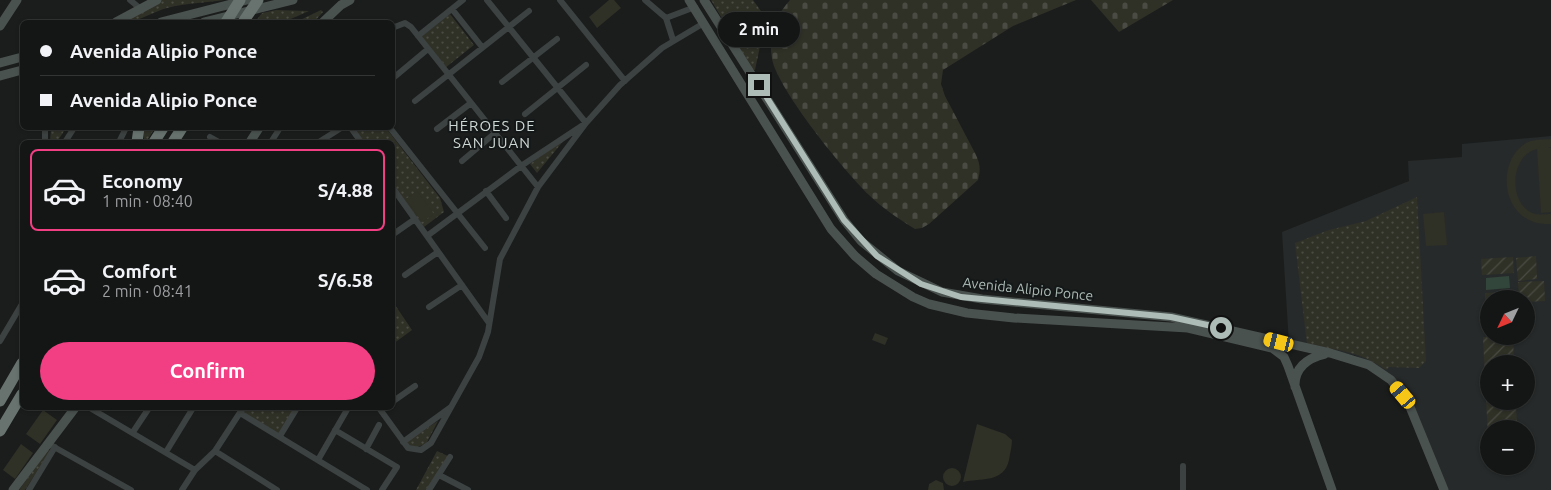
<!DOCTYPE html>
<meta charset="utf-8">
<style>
:root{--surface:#141616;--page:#212323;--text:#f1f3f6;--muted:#9d9fa1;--line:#333535;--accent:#f23e83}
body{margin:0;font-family:Ubuntu,sans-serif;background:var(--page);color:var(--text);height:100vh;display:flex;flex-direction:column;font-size:19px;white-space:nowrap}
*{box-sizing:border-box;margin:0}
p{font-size:16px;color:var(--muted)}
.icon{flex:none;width:28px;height:28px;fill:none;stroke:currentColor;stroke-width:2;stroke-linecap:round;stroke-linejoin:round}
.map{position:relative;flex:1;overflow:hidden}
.drawer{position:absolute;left:20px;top:140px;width:375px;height:270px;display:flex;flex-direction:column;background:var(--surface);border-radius:8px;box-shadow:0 1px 4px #0004,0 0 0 1px var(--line)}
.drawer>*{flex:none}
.banner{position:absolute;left:20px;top:20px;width:375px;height:110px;border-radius:8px;box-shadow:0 1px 4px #0004,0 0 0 1px var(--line);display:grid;align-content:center;height:110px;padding:0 20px;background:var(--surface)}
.needle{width:32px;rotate:227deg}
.buttons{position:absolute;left:1480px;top:290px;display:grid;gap:10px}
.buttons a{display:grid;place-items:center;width:55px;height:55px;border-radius:50%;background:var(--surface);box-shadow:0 1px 4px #0004,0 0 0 1px var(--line);font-size:25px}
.end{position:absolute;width:22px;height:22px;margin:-11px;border:6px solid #adbcb7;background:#111;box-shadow:0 0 0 2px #111}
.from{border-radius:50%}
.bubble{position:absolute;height:35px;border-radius:18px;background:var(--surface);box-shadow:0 1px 4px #0004,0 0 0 1px var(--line);font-size:16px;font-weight:600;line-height:35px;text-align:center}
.car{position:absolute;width:15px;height:30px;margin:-15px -8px;border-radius:6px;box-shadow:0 0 4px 1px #0007;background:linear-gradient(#f5c518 24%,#345 0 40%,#f5c518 0 76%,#345 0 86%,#f5c518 0)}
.banner b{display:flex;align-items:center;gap:18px;height:48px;font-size:19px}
.banner b+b{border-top:1px solid var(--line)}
.banner i{width:12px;height:12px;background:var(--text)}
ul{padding:9px 0 0;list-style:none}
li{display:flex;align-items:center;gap:15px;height:82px;margin:0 10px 8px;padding:0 10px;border:2px solid transparent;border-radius:8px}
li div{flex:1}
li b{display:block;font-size:19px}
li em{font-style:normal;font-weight:600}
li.active{border-color:var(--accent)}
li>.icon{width:45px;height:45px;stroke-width:1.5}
.button{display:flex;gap:10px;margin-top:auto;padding:10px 20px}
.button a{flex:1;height:58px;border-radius:30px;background:var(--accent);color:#fff;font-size:20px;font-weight:600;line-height:58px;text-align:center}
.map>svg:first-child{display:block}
.built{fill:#272a2a;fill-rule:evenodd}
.grass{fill:url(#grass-dots)}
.cemetery{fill:url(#cemetery-stones)}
.garden{fill:url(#garden-furrows)}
.pitch{fill:#2f3026}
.water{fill:#33463b}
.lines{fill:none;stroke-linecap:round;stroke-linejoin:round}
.street{stroke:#3c4241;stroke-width:6}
.secondary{stroke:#4a524f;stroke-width:9}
.highway{stroke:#68736f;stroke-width:11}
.highway-bridge{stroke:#68736f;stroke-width:11}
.route{stroke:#adbcb7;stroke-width:6}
.labels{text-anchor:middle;stroke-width:4;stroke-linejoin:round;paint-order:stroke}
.street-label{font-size:14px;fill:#adbcb7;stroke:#151818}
.neighbourhood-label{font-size:15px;letter-spacing:1px;fill:#ced8d5;stroke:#151818}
</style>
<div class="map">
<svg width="1551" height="490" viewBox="0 0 1551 490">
<defs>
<pattern id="grass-dots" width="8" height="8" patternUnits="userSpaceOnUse" patternTransform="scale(1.25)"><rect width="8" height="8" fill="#2f3026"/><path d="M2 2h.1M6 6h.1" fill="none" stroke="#4a4c43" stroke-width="1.8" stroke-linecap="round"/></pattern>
<pattern id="cemetery-stones" width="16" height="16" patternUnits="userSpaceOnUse" patternTransform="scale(1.25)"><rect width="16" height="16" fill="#2f3026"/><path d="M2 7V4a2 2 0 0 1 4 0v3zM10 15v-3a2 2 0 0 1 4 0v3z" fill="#4a4c43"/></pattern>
<pattern id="garden-furrows" width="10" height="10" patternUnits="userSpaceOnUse" patternTransform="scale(1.25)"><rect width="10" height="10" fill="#2f3026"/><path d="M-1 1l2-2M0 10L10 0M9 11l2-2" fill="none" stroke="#4a4c43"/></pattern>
</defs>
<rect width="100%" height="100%" fill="#1b1d1d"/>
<path class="built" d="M1551,136V490H1447L1412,401V393L1404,384L1397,382L1377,365L1354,355L1289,344L1282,232L1409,181L1408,161L1462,157V144ZM1489,299H1526V336H1489ZM1489,364H1526V401H1489ZM1489,429H1526V466H1489Z"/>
<path class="grass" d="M162,0H224C205,3 187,3 167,8C152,12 139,22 123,22Z
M711,0H753L766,18L755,70L752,69Z
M276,10L309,11L284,22H255L262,13Z
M321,10L323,12L314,22H296Z
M450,14L474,45L445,68L421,37Z
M51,128H66L57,142H50Z
M144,128H155L146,142H144Z
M352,128H386L440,198L444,212L424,227L393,185L392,142H363Z
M565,139L537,173L530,164Z
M1417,197L1426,361L1419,368L1389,367L1386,370C1358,350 1338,351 1307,344L1295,243L1329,230L1366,221Z
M393,302L412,330L393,344H392Z
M243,408H291L295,410L280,436L240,413Z
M438,421L426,444L414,448L408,445L407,441Z
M48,450L50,451L25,490H19Z
M437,451L450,457L429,490H416Z"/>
<path class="cemetery" d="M790,0H1076L1013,26L943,70L941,84L945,96L975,153C980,163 981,169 978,180L929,224L922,228L915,229C899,219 882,208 869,195C845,172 778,90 772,59C768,35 775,17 790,0Z
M1091,0H1173L1119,32Z"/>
<path class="garden" d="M1536,256L1537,279L1518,281L1516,258Z
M1513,257L1514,273L1482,275L1481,259Z
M1544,281L1545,301L1526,302V299H1519L1518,282Z
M1515,292V299H1489V306H1485V293Z
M1513,336L1514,364H1489V401H1516L1517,429H1489V457L1483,337Z"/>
<path class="pitch" d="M609,0H614L621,8L597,28L589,17Z
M1551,139V147L1548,148H1551V212L1541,213L1537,149C1509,155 1508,206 1535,214C1540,215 1546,214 1551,214V224C1500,227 1494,159 1528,142C1535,139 1543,140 1551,139Z
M417,191L434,214L422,222L406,199Z
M1444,212L1447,245L1426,246L1423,214Z
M875,333L888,338L885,345L872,340Z
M43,410L57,420L40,444L26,434Z
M977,424L1005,434L1012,440C1012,447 1010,453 1009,460C1004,483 981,478 963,482Z
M21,444L33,453L15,479L3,470Z
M943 477a9 9 0 1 1 18 0a9 9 0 1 1-18 0Z
M936,480L943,483L944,490H928L929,484Z"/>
<path class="water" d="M1509,276L1510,288L1486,290V278Z"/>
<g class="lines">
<path class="street" d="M130,0L142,10
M560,0L625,81
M645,0L666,18L695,7
M452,9L482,47
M666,18L673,40
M392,28L405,23L411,27L538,187
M418,36L463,0
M392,79L428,49
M502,82L557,39
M415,101L529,11
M525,114L586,65
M351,128L361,142
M390,128L485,248
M437,129L471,103
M210,137L219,142
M45,142V128
M65,142L74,128
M119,142L126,128
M271,142L280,128
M319,142L341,128
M462,161L495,133
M392,187L489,323
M486,191L506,218
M392,235L415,219
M427,236L521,166L586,123L620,85L662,48L704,23
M405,275L438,252
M429,307L462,285
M0,341L22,304
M392,352H393
M392,402L415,386
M90,408L195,470
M379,408L408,448L421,450L431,443L479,357L488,332L500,259L538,187L586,123L487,0
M240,413L367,490
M335,430L397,467L382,490
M133,432L149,408
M280,436L297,408
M403,442L451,407
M47,443L131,490
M366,449L379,425
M215,451L277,490
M166,452L193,408
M318,460L348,408
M439,475L468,490
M29,490L55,447
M182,490L195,470L215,451L243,408
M429,490L450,457
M1183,490V466"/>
<path class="secondary" d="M689,0L831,229L855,256L876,274L913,297L929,304L967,313L1014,318L1188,328L1272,348L1284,357L1288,366L1332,490
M704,0L844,220L861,241L898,271L942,292L982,299L1171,317L1330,353L1369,365L1391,380L1408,402L1444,490
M116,22L157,0
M161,22L247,0
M204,22L293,0
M323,22L341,5L350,0
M0,26L17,0
M0,63L22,57
M0,76L22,70
M250,142L259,128
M1295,387C1294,367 1308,358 1325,354
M13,490L75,408"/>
<path class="highway" d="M137,142L139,128
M154,142L163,128
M173,142L182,128
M0,401L22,363
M0,431L22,394"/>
<path class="highway-bridge" d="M226,22L240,0
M243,22L258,0"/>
</g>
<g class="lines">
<path class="route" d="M759,85L844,220L877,256L921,284L961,297L1171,317L1221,328"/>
</g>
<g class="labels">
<g class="street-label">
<text transform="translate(1028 289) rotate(6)" y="5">Avenida Alipio Ponce</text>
</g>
<g class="neighbourhood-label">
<text x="492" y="131">HÉROES DE<tspan x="492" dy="17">SAN JUAN</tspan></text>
</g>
</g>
</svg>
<div class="buttons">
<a><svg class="needle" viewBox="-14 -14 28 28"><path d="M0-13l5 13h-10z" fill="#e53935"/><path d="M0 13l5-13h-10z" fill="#9d9fa1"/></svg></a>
<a>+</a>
<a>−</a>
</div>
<i class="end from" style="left:1221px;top:328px"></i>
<i class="end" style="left:759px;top:85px"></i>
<div class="bubble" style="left:718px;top:12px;width:82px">2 min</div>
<i class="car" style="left:1279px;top:342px;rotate:284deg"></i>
<i class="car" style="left:1403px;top:395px;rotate:320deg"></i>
<div class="banner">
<b><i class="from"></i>Avenida Alipio Ponce</b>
<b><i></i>Avenida Alipio Ponce</b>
</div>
<section class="drawer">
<ul>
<li class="active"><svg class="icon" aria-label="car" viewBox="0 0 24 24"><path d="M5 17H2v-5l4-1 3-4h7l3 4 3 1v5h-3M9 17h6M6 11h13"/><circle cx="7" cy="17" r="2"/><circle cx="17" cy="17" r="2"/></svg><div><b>Economy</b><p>1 min · 08:40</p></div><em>S/4.88</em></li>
<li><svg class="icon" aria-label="car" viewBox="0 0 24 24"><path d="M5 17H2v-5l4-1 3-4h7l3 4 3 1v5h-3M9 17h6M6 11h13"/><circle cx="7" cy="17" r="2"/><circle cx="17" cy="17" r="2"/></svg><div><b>Comfort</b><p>2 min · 08:41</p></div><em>S/6.58</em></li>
</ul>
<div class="button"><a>Confirm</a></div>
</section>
</div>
